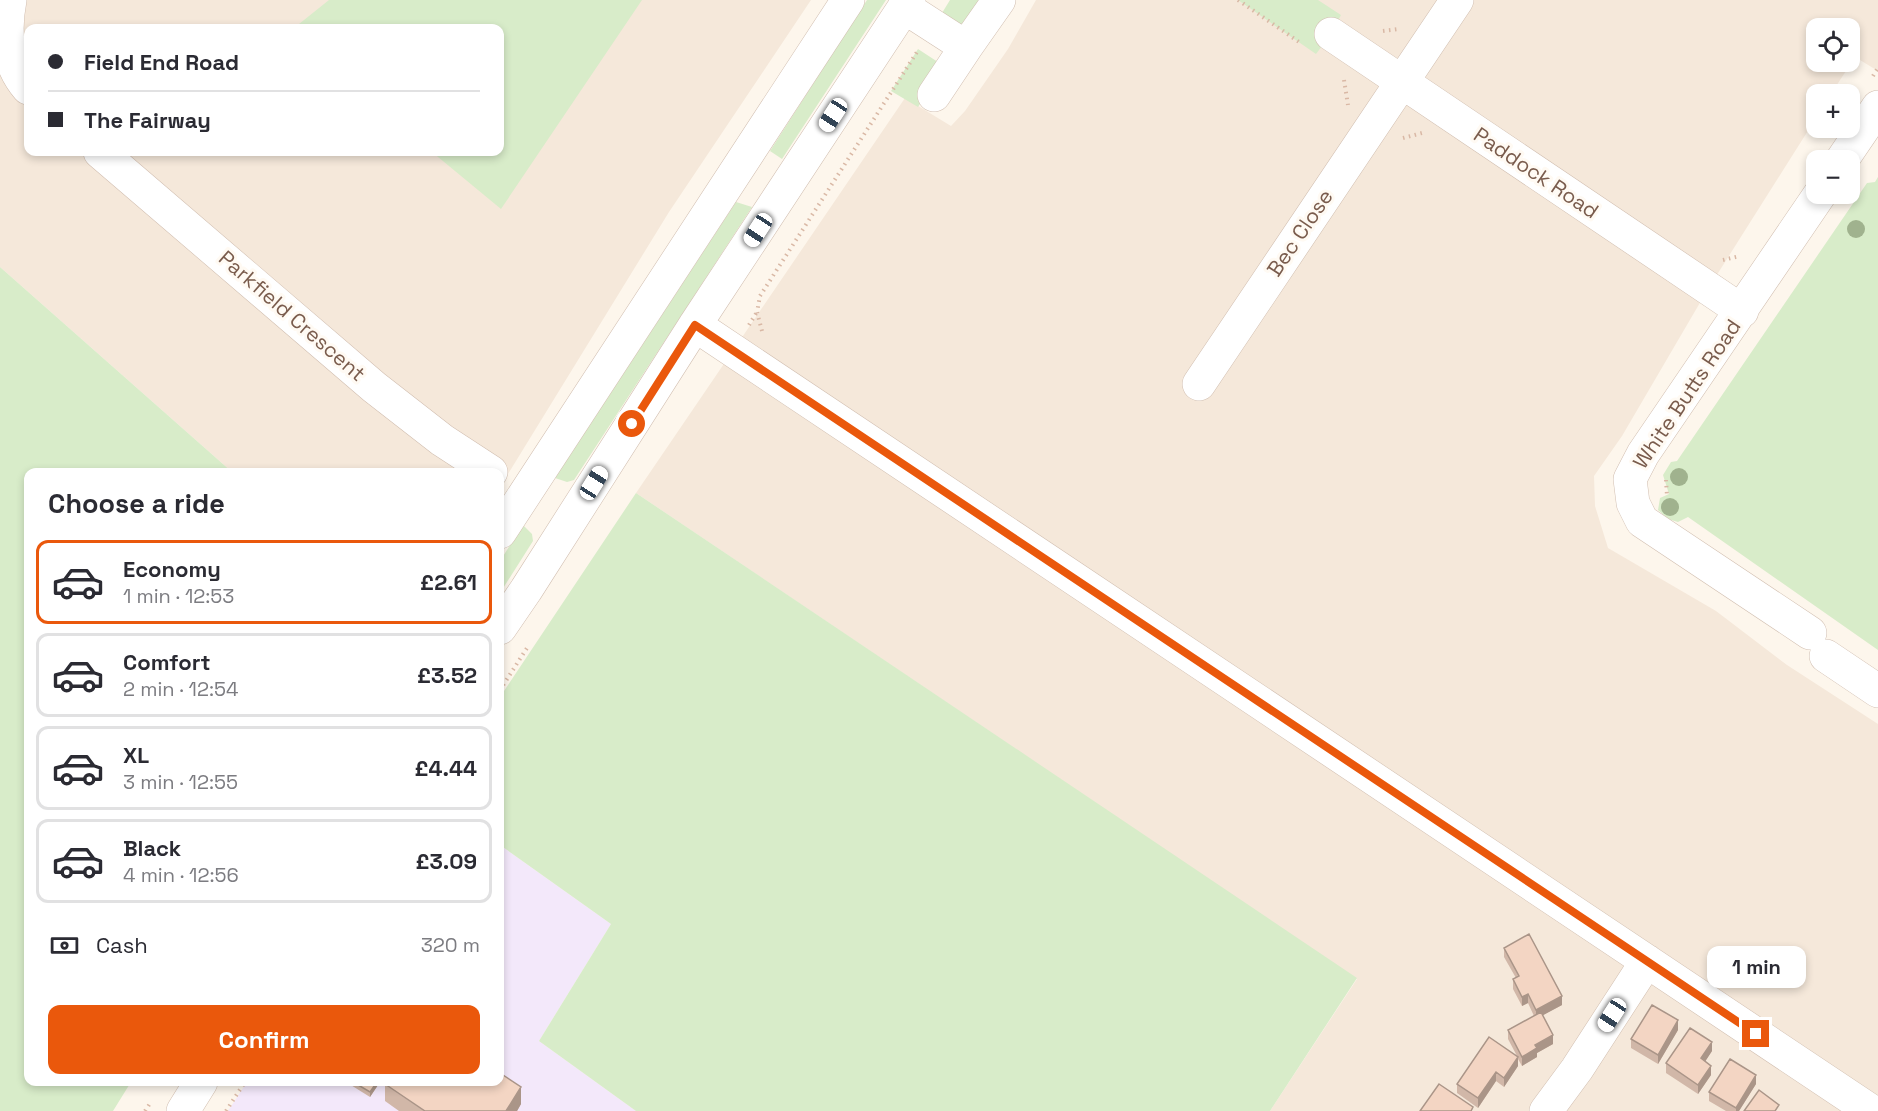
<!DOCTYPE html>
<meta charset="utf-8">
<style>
:root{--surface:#fff;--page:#f2f2f3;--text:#2b2b33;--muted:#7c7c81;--line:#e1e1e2;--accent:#ea580c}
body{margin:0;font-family:"Space Grotesk",sans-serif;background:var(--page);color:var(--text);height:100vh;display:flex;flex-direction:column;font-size:22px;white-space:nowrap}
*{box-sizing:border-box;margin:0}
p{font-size:20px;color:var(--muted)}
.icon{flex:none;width:33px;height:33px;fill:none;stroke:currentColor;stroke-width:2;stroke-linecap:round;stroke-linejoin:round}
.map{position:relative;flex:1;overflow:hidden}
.side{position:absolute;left:24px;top:468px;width:480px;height:618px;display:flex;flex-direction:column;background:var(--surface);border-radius:12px;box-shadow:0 3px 9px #0003}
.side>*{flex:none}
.top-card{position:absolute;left:24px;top:24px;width:480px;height:132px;border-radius:12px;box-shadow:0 3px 9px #0003;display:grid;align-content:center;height:132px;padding:0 24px;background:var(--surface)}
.controls{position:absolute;left:1806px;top:18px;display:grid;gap:12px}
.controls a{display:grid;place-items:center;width:54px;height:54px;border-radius:12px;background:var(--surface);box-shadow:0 3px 9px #0003;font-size:30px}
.end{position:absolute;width:27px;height:27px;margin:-14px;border:8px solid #ea580c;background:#fff;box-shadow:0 0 0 3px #fff}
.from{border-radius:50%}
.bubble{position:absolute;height:42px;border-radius:12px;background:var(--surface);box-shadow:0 3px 9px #0003;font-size:20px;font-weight:700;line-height:42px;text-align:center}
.car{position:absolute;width:18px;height:36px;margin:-18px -9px;border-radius:8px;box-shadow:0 0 4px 2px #0007;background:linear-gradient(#fff 24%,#345 0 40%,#fff 0 76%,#345 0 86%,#fff 0)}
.top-card b{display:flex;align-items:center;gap:21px;height:57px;font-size:22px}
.top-card b+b{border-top:2px solid var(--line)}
.top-card i{width:15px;height:15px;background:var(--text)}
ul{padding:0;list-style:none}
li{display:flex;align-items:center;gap:18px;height:84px;margin:0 12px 9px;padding:0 12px;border:3px solid var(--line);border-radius:12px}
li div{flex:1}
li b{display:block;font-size:22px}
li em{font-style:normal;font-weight:700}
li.current{border-color:var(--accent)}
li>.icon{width:54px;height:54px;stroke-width:1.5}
h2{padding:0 24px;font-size:27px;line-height:72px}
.pay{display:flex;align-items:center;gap:15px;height:66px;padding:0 24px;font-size:22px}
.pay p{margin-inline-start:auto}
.primary-button{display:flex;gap:12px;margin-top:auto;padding:12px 24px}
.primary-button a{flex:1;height:69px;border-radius:12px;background:var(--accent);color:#fff;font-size:24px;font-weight:700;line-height:69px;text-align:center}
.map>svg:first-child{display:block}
.residential{fill:#f5e8da;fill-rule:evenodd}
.education{fill:#f3e8fa}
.green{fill:#d8ecc9}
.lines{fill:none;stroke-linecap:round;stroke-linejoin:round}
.minor-casing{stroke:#d1beb0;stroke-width:34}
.path{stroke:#d9b8a5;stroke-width:4;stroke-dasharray:1.5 4.5;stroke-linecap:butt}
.minor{stroke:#fff;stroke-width:33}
.tree{fill:#a0b28e}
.wall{fill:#d1b7a8}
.shaded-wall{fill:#aa9588}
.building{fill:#f3d5c3;stroke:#aa9588;stroke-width:1.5}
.route{stroke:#ea580c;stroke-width:8}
.labels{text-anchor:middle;stroke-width:6;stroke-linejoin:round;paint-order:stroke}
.street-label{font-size:21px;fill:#7a5c4d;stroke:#fffaf3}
</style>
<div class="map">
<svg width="1878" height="1111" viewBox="0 0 1878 1111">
<rect width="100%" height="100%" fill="#fdf6ec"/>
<path class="residential" d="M0,0H811L669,212L500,487V472H232L0,267ZM28,28H500V152H28Z
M1036,0H1878V71L1855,57L1831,94H1816V118L1708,289L1622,436L1594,476L1595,506L1608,548L1716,611L1787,665L1878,724V1111H1270L1357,979L636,493L905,98L951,126L965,111L1008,49ZM1816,28H1850V62H1816Z"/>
<path class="education" d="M500,845L611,924L539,1041L636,1111H228L247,1082H500Z"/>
<path class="green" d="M329,0H642L501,209L432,152H500V28H294Z
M867,0H886L782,159L770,151Z
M950,0H999L966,47L934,26Z
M1238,0H1318L1341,15L1331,34L1316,54Z
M918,49L944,66L918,107L891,91Z
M1878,177V650L1688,517L1678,522L1668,519L1658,510L1660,498L1669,494L1663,475L1671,462L1677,461L1867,183L1875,182Z
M736,202L752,207L574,480L567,482L555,478Z
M0,267L232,472H28V1082H131L113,1111H0Z
M636,493L1357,978L1270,1111H636L539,1041L611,924L500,845V697Z
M523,525L532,534L533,541L500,593V561Z"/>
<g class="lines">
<defs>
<path id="minor" d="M10,0C4,31 7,64 28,88
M904,7L966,47L999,0
M1331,34L1742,311
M934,95L966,47
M100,152L374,387L442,440L491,472
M1842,160L1878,107
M695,325L1871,1111
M1199,384L1457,0
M500,532L848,0
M500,628L526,590L695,325L909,0
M1810,633L1642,521L1633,503L1630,479L1643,454L1820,194
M1826,656L1878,691
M183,1111L201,1082
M1546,1111L1577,1069L1647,961"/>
</defs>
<use href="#minor" class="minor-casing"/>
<path class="path" d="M1238,0L1302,44
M1383,31L1399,29
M1873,76L1878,68
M1344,80L1348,105
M1403,138L1422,133
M1723,260L1740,256
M749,325L757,312
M762,331L757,312L760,296L917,52
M1666,480L1667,496
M500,690L527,648
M145,1111L151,1102
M226,1111L245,1082"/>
<use href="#minor" class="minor"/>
</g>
<g class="tree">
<circle cx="1856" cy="229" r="9"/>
<circle cx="1679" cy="477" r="9"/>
<circle cx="1670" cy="507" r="9"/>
</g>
<path class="wall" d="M1504,948L1562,1005L1543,1015L1553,1044L1537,1053V1057L1522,1066L1518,1059V1066L1504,1087L1496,1081L1478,1108L1457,1093V1084L1517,1056L1508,1039V1030L1534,1016L1528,1003L1522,1006L1513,989V979L1516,978L1504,957Z
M1678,1030L1658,1064L1631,1048V1039Z
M1712,1051L1705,1061L1711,1075L1698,1094L1666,1073V1063Z
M346,1082H380L370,1097Z
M385,1084L521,1104L517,1111H399L385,1101Z
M1756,1084L1739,1111H1726L1709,1101V1092Z"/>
<path class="shaded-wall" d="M1528,994V1003L1522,1006V997Z
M1562,996V1005L1536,1019V1010Z
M1678,1020V1030L1658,1064V1055Z
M1553,1035V1044L1537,1053V1057L1522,1066V1057L1535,1045Z
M1712,1042V1051L1701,1068V1058Z
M1518,1057V1066L1504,1087V1078Z
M1711,1066V1075L1698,1094V1085Z
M1496,1072V1081L1478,1108V1098Z
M1756,1075V1084L1739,1111H1736V1108Z
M377,1082H380L370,1097V1092Z
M521,1087V1104L517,1111H506Z"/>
<path class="building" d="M1529,934L1562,996L1536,1010L1528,994L1522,997L1513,979L1519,976L1504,948Z
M1652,1005L1678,1020L1658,1055L1631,1039Z
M1541,1012L1553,1035L1535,1045L1537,1048L1522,1057L1508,1030Z
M1690,1028L1712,1042L1701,1058L1711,1066L1698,1085L1666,1063Z
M1489,1037L1518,1057L1504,1078L1496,1072L1478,1098L1457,1084Z
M1730,1059L1756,1075L1736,1108L1709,1092Z
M500,1073L521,1087L506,1111H425L385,1084L387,1082H500Z
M353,1082H377L370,1092Z
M1439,1084L1473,1107L1471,1111H1420Z
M1759,1090L1779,1105L1775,1111H1744Z"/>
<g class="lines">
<path class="route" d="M632,424L695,325L1756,1034"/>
</g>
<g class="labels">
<g class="street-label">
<text transform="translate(1536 173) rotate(34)" y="7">Paddock Road</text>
<text transform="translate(1300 233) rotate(-56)" y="7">Bec Close</text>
<text transform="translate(292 316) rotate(41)" y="7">Parkfield Crescent</text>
<text transform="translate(1687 394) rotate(-56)" y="7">White Butts Road</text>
</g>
</g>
</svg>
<div class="controls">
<a><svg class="icon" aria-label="locate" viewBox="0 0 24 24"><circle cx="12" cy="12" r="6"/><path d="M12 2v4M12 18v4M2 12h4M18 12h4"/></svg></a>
<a>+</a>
<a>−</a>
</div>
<i class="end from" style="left:632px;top:424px"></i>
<i class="end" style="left:1756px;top:1034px"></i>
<div class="bubble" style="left:1707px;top:946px;width:99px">1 min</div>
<i class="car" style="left:833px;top:115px;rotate:213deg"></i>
<i class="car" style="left:758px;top:230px;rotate:213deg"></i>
<i class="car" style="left:594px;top:483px;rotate:32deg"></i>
<i class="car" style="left:1612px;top:1015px;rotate:213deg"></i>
<div class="top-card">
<b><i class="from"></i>Field End Road</b>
<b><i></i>The Fairway</b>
</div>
<section class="side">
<h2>Choose a ride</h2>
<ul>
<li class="current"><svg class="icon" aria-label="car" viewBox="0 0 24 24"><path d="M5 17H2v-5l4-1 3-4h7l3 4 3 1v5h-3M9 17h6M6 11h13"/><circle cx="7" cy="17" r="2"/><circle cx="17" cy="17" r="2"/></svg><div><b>Economy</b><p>1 min · 12:53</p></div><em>£2.61</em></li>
<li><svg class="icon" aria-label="car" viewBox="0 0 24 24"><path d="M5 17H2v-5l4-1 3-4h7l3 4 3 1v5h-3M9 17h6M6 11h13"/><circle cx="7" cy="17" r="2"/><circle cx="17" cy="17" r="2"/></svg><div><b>Comfort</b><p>2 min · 12:54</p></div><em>£3.52</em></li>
<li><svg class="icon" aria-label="car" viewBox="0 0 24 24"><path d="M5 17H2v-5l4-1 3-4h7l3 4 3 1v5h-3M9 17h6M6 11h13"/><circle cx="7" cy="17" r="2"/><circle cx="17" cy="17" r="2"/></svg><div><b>XL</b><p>3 min · 12:55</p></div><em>£4.44</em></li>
<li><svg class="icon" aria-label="car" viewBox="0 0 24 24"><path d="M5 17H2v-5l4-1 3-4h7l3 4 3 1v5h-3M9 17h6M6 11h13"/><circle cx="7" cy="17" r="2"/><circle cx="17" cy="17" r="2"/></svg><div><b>Black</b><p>4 min · 12:56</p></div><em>£3.09</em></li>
</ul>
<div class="pay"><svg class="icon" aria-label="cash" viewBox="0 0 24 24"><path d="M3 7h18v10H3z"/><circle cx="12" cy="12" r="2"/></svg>Cash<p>320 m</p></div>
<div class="primary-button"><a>Confirm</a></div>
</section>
</div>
